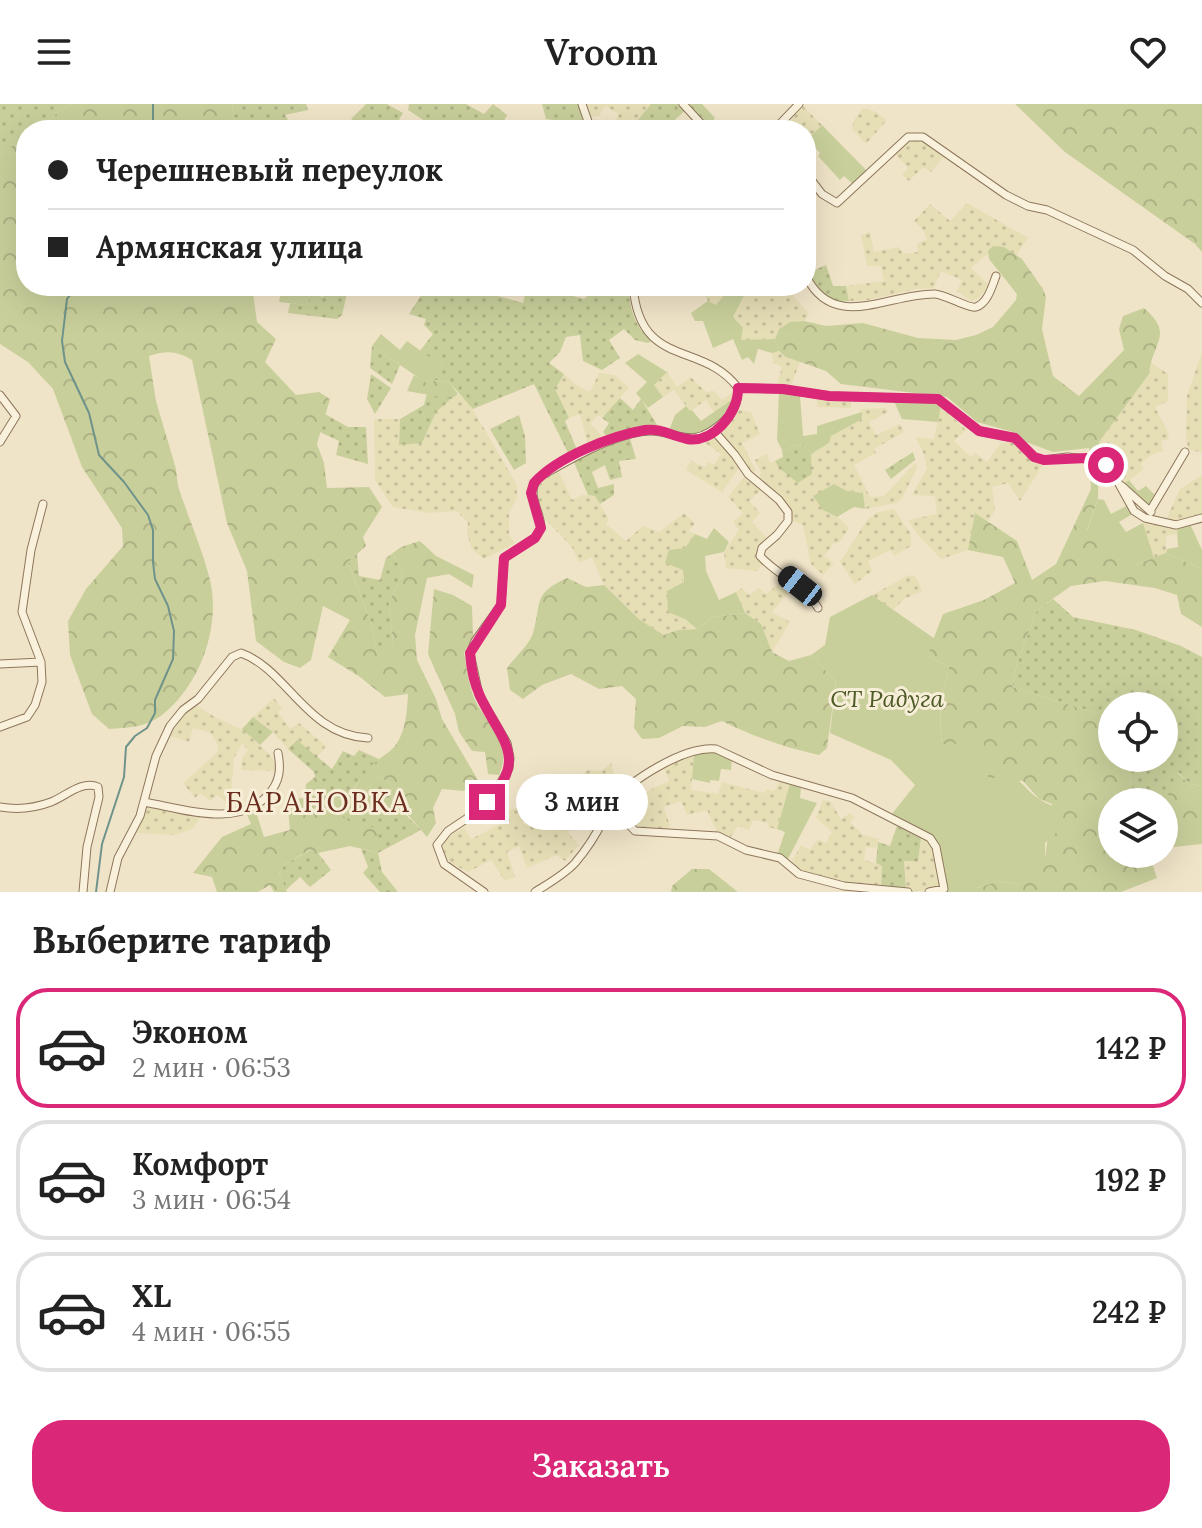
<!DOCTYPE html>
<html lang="ru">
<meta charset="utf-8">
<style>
:root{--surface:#fff;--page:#f2f2f2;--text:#222;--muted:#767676;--line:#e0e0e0;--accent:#db2777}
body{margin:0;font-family:Lora,serif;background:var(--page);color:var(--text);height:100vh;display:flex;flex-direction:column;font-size:30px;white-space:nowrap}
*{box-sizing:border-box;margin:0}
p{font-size:26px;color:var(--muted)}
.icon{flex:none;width:44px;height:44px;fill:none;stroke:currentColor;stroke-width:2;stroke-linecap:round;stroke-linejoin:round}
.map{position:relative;height:788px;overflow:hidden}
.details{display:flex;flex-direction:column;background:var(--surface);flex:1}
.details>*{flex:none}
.hud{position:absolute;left:16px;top:16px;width:800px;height:176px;border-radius:32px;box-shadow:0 8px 32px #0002;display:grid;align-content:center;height:176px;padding:0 32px;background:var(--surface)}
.controls{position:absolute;left:1098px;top:588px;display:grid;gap:16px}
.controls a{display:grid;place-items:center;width:80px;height:80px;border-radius:50%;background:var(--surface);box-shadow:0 8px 32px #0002;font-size:40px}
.end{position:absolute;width:36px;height:36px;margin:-18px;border:10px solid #db2777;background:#fff;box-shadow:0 0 0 4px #fff}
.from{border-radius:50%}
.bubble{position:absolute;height:56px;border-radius:28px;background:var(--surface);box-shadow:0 8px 32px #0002;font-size:26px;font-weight:600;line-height:56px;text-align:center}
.car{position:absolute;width:24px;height:48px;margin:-24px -12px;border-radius:10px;box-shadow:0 0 6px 2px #0007;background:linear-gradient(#222 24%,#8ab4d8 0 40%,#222 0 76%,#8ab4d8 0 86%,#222 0)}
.hud b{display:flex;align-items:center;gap:28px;height:76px;font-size:30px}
.hud b+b{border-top:2px solid var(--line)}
.hud i{width:20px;height:20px;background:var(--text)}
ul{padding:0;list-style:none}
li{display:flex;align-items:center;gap:24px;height:120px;margin:0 16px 12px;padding:0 16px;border:4px solid var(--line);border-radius:32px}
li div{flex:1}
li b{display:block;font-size:30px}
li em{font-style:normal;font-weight:600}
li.active{border-color:var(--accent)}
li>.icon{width:72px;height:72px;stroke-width:1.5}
h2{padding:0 32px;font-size:36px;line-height:96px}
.primary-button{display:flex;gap:16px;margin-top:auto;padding:16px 32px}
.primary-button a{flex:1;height:92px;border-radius:32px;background:var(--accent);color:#fff;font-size:32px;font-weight:600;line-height:92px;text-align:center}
header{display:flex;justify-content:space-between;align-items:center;height:104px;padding:0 32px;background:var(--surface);font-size:36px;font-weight:600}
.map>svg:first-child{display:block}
.farmland{fill:url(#farmland-dots)}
.grass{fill:url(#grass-dots)}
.forest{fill:url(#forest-crowns)}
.garden{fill:#c9cf9b}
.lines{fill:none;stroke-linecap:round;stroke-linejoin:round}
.stream{stroke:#6f938a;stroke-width:2}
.minor-casing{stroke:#8d765c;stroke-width:9}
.minor{stroke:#faf1dc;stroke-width:7}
.route{stroke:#db2777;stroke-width:10}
.labels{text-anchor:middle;stroke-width:6;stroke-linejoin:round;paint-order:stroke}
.park-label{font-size:24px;font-style:italic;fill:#4d5a26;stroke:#f7eed8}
.quarter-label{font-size:28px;letter-spacing:2px;fill:#6b2e1e;stroke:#f7eed8}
</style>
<header><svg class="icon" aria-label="menu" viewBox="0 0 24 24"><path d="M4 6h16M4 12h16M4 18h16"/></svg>Vroom<svg class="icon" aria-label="heart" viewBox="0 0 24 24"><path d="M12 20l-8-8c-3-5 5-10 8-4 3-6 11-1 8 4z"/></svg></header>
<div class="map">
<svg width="1202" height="788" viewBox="0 0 1202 788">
<defs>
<pattern id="farmland-dots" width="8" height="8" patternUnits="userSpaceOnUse" patternTransform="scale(2)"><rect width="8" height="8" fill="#e6deb5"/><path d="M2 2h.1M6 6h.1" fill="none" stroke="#c6bf9b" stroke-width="1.8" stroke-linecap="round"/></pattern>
<pattern id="grass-dots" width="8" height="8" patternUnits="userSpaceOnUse" patternTransform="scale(2)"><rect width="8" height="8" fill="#c9cf9b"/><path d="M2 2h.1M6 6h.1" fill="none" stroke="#aeb285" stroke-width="1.8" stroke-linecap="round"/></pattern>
<pattern id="forest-crowns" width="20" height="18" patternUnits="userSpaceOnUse" patternTransform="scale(2)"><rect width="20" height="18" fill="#c9cf9b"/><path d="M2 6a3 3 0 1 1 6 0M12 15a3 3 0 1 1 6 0" fill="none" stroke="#aeb285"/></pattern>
</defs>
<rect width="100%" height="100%" fill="#f0e4c8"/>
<path class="farmland" d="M586,0H651L638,16L645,26H625L615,18L619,10L605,2L599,12L591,13Z
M803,2L822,21L806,37V26H779Z
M863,4L876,8L887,16L866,40L852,25L854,16Z
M909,37H923L946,50L931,68L923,63L909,77L902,71L908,64L895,50Z
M967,99L1028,134L1016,151L1004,143H996L971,164L989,181L979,194L971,197L957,187L962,176L941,167L934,184L916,185L868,196L849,197L846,182L884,177L881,162H867L861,132L870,127L874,148L899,143L903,150L918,148L917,140L927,135L923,126L914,117L930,100L950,117Z
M682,182H784L809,210L804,217L790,218L779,225L775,235L741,236L733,213L744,193L716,201L708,197L703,187L694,192L686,190Z
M779,247L800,258L790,284L777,282L782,263L773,259L772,249Z
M1202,248V349L1188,345L1186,330L1187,292Z
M1150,258L1168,270V297L1155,303L1167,326L1169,335L1161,337L1163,347L1151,351L1141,360L1144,365L1124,380L1108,359L1098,353L1099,338L1149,270Z
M667,268L677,283L691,273L706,288L714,287L722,296L736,286L737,292L714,308L706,296L690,307L674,286L663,293L654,281Z
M599,269L615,271L629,284L602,314L598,311L590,320L602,332L588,341L580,310L569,314L555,285L564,270L576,281L590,288Z
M458,290L469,299L517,381V393L509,409V431L515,439L484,455L472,445L467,430L468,419L457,407L428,409L393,403L375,376L374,315H400L399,341L422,339L436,308Z
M816,293L851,295V304L818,303Z
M941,302L966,326L954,337L971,353L975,349L987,358L1001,339H1013L1025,352L1043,360L1020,397L1008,379L992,383L995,406L988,417L975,409L968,446L941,455L917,430L908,416L937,410L935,392L912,391L927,364L923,348L915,333L934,335Z
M886,304L888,308L869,318L876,331L900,320L904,328L874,345L876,349L854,361L870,393L884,392L915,359L917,364L902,394L896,399L865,405L863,389L847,387L834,380L823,406L839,414L849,424L840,438L834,439L824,452L834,459L823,471L811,460L803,421L791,416L759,375L761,368L755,356L767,350L770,359L775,357L779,364L812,370L811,350L829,339L830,332L863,314L861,305Z
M740,306L751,308L760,330L742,339L756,367L749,370L717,326Z
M714,330L739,364L722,388L686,366L691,357L705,363L708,358L714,361L721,350L704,338Z
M558,366L572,396L582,391L595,392L609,415L606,420L626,437L643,422L659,428L684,409L695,419L689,427L695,430L685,445L681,512L697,525L678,526L665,531L640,516L604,481L592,453L579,459L572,443L545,415L536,388L544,374Z
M1202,371V412L1177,419L1166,416L1180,385Z
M744,373L761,386L749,397L760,409L752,418L767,434L758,442L757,451L763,460L756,467L726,464L724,448L739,426L733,418L743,409L728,393Z
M894,405L911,430V442L894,452L891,446L868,457L872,467L855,480L840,458L867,416L876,409Z
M1147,417L1177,424V430L1166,432V449L1154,454L1143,419Z
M909,471L916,473L922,487L904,495L893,506L872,491Z
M782,477L791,485L772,508L790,518L772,548L761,520L745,509L736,488L742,484L749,491L759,484L766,490Z
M274,594L282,604L278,608L290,625L299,619L326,642L317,653L297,636L288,645L267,622L253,613Z
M194,600L218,615L242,625L273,654L276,667L241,666L242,654L248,646L242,640L234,654L231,689L226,698L217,691L210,697L200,689L195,694L183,679L217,649L218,641L211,629L193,624L189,638L170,632L184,608Z
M694,650L691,686L718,690L722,678L764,689L767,685L774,687L780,677L790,680L777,725L768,723L769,719L753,716L749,726L738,722L730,734L717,728L707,706L687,711L681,697L663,703L670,721L668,726L636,724L623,710L650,686L669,677L664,664Z
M611,659L614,671L607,699L593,718L581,713L569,721V730L579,741L565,757L556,751L527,764L519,742L507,748L515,773L505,777L491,756L468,768L449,758L444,748L443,738L453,730L464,724L471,735L503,719L499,708L521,703L523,720L541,722L543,708L551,710L557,677H573L588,666L602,667Z
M823,696L830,697L841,715L850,709L855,713L850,718L863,731L879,735L876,744L866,743L864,756L882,761L881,783L833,778L800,768L791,759L801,741L810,746L818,735L826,739L832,728L816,714Z
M147,703L202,711L192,725L176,731L136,729Z
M921,734L929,737L933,743L941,783L921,787L906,786L904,756L918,757Z"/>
<path class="grass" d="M0,0H70L34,26H26V32L0,51Z
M232,0H306L308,6L285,11L294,26H235Z
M366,0H387L403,9L393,26H369L351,15Z
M409,0H466L484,10L493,0L507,11L502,21L504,26H450L453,18L428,19L408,6Z
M542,0H579L586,26H559L554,16L546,15Z
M651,0H680L686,6L670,20L675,26H645L638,16Z
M686,0H702L715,14L707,23Z
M826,161L833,182H846L849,197C826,201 816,188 807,169Z
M328,182H343L348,185L342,211L337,215L288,209L290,199L307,201L311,189L323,193Z
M427,182H500L498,192L523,199L527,182H563L561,189L584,195L599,182H628C630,203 634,225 653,236L648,239L635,236L624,225L609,236L620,254L602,266L583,257L580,231L566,233L560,248L549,259L564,270L555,285L569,314L565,317L577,346L568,349L534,280L473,305L449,278L434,276L442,262L420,247L433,230L424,221L426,215L409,210Z
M372,242L400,261L392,280L370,264Z
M371,270L391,284L375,310L367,295Z
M427,289L451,295L436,308L422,339L399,341L400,315L424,301Z
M620,294L633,306L641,295L659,324L647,322L608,334L603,328L609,319L602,314Z
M325,310L348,323H366L368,360L336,351L339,337L320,328Z
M519,311L525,332L526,359L514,366L490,325Z
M630,334L636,355L619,357L622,373L610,376L605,361L592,368L598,384L614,380V391L600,400L595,392L588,391L573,356L591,347Z
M803,340L811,350L812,370L798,379L779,364L775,357L783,353L782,346Z
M913,348L915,356L891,375L885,366Z
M393,449L403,469L389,499L393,539L377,551L372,522L348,458L357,450L359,472L380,476L386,454Z
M1053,495L1073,513L1136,526L1181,542L1202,553V682L1189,680L1178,668L1165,702L1164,698H1148L1130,682L1133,654H1164V602H1112V614L1012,583L1017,559L1037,506Z
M253,613L273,628L260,641L242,625Z
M297,636L332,665L343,647L354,652L359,646L379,655C356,674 360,690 326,700L325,679L315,673L314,668L288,645Z
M381,673L391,681L393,698L421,726L378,749L382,768L398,788H380L363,769L368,763L361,745L378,749L338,708Z
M897,722L921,734L918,757H904L906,786L881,783L882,762L876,759L878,738L890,742Z
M311,746L318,749L331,766L310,783L300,773L286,786L279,769L285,760Z"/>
<path class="forest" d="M70,0H232L235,26H34Z
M1015,0H1202V148L1195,140L1065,48Z
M26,32V182H252L257,218L276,235L265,258L296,291L319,288L330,295L317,340L324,359L327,384L369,383L382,403L363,433L366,442L348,458L372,522L377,550L393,539L389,499L403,469L393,449L401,443L420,437L436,452L474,471L472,484L449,470L427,474L415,531L417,556L436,595L442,615L478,676L464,687L442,685L433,704L436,719L427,733L408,711L393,698L391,681L381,673L339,708L352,720L377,724L378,749L350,742L318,749L310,746L285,760L279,769L287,788H274L270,781L258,788H217L212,773L193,769L222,733L251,720L247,711L256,708L264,733L290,726L287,695L305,694L306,680L315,673L325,679L326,700C360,690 353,680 373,660C380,653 392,648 397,639C406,625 407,607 408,590L385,593L360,573L328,553L350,516L323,502L311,556L300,564L284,558L256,537L247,467L227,419L192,256C177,247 166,246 149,252L156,297L176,365L178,382C188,413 202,444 210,476C221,523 200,581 162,611C147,623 128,624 109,625L92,610L70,551L68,517L86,485L123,442L122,424L82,363L53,285L28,258L0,240V51Z
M993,142L1004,143L1022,155L1043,185L1046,193L1042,225L1053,272L1079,292L1124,246L1119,225L1123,212L1144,204C1175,231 1152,238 1149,270L1099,338L1098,395L1087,426L1123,445L1137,460L1166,449L1202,465V523L1181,510L1177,491L1155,484L1105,477L1071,482L1037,506L1017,559L1012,583L1112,614V654H1133L1130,682L1148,698H1112V750H1149L1157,774L1121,788H977V784L998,777L1018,780L1045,754L1052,700L1039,695L1023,677L990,676L985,669L942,640C938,613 942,590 949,563L927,552L943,510L984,496L1015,479L1003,453L968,446L975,409L1017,437L1032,476L1056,460L1091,385L1089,344L1053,348L1026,338L1013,328L977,318L947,293L841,280L826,267L786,253L779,247L775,235L779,225L790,218L804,217L826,222L863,219L918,234L956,236L976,231L993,223L1016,196L1017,190L989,155L988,147Z
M414,271L431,281L434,276L449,278L458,290L451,295L407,287Z
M567,474L586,483L604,481L640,516L664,531L678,526L697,525L713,513L745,509L761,520L772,548L789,557L811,551L836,577L827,644L819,651C786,644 752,632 722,617L705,623L683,622L659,634L642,635L634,624L636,595L622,582L599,585L571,570L542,581L523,595L510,586L507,564C514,554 530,540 533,529C542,498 532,490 567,474Z
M434,485L453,491L472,502L473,532L464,549C467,564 469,584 476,598C490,624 513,639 499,671L488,670L485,648L472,647L459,628L455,610L428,550Z
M1177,668L1189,680L1202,682V740L1164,744V701Z
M692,765H709L738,788H671L672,782Z"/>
<path class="garden" d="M822,21L867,67L853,80L844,72L840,76L818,52L820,49L807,36Z
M282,182H313L307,201L279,198Z
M730,184L744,192L733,213L743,224L741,236L775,235L779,247L772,249L758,245L754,260L748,253L742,256L733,235L713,244L703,217H695L691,209L708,197L716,201Z
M381,230L400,246L407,237L442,262L431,282L372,242Z
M638,250L667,268L654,281L663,293L648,304L636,289L647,278L625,259Z
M779,288L800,291L803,332L817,330V322L862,308V315L831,332L829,339L811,350L803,340L782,346L777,336Z
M737,292C729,312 714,324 695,333L669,326L675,311L686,302L690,307L692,306L701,317Z
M893,295L936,298L941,302L938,318L902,315Z
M1129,376L1138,387L1146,382L1156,392L1151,400L1145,401L1124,380Z
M834,380L847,387L863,389L865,405L854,403L837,413L823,406L813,392Z
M1098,395L1104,396L1111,410L1128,401L1134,409L1119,418L1126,428L1143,419L1154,454L1137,460L1122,445L1087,427Z
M1190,420L1202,446V465L1166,449L1167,445L1178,443L1177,424Z
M714,424L729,438L724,448L705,452L706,467L719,496L736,488L745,509L713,513L697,525L685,515L668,508L667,487L684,478L683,466L665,459L669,446L685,444L695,430L707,435Z
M872,491L935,535L927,552L949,563C942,590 938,612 942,640L983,639L988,649L985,669L990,676L1008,667C1019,675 1029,689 1039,695C1051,703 1050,697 1061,711L1058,727L1045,739V754L1036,775L1018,780L998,777L977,784V788H942L933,744L929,738L887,716L915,681L891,656L830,629L836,577L811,551L825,541L830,513Z
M714,647L732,655L731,666L721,665L719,677L710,676V679L692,675L694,650Z
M790,680L801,684L800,694L817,699L788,755L777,751L785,728L777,725Z"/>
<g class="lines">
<path class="stream" d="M153,0V26
M77,182L67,195L62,237L65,258L89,309L99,351L124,378L148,411L153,426V458L155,475L168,502L174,527L173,555L155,596V609L147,624L135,632L126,643L124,673L102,740L96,788"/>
<defs>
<path id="minor" d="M582,0L591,26
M683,0L707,26
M774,26L799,0
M806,69L822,90L837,99L908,33H923L1006,91L1028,102L1047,106L1133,146L1165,172L1188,185L1202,199
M806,172C834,229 889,189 935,190C946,191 970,205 976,203C988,199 992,182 996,172
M738,284L783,285L829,292L938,295L979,327L1015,334L1034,353L1044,356L1067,353L1098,356L1114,371L1134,407L1145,414L1176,421L1202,414
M0,291L16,312L0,338
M714,327L735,351L748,370L779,396L788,408V417L777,431L762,444L760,452C778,472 804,480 818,504
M1122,382L1151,408
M1150,407L1185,348
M0,560L41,558
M0,623L27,613L35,601L42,578L41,558L22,508L31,446L43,400
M144,698C184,705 238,725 269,690C280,677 281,665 278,649
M610,701L635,727L718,732L746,746L780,754L799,770L844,782L908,788
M0,703C17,706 35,704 51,698C66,692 82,676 98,683L99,693L87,743L83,788
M110,788L118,754L140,712L156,652L170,622L183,606L198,595L232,553L241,549C288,566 306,631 368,634
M484,788L444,760L437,741L448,727L469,713L495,689L509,664L510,654L507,639L479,591L470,549L475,537L501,501L504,454L535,434L541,424C541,405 523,388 541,372C571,355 597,339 631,330C677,317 683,354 724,317C734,308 738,299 738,284C702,236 640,266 633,182
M535,788C549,779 564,771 575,759C586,746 595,733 602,718C605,712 606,706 610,701C630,676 684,642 716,645L772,671L852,694L930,734L936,743L944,785L929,788"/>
</defs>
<use href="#minor" class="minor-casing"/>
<use href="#minor" class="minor"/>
</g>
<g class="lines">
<path class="route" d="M487,698C530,654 500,635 480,592C474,579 471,563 470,549L501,501L504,454L535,434L541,424L531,389L534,379C557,353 611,332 645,326C661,324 672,332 687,335C713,340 739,308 738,284L783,285L829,292L938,295L979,327L1015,334L1034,353L1044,356L1087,354L1106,361"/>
</g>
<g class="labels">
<g class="park-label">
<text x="887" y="603">СТ Радуга</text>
</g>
<g class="quarter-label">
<text x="318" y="708">БАРАНОВКА</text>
</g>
</g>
</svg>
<div class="controls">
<a><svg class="icon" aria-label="locate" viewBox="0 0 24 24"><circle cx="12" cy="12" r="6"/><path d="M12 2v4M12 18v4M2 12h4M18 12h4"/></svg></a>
<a><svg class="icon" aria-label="layers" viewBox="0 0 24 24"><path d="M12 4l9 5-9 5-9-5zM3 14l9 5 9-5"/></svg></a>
</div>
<i class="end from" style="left:1106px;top:361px"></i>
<i class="end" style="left:487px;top:698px"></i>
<div class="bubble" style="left:516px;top:670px;width:132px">3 мин</div>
<i class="car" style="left:800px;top:482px;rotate:308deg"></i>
<div class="hud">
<b><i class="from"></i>Черешневый переулок</b>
<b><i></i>Армянская улица</b>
</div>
</div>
<section class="details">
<h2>Выберите тариф</h2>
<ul>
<li class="active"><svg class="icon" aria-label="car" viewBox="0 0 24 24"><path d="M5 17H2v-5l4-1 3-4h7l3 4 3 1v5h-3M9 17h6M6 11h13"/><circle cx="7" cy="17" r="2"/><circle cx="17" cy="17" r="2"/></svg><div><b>Эконом</b><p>2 мин · 06:53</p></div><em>142 ₽</em></li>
<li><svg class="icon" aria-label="car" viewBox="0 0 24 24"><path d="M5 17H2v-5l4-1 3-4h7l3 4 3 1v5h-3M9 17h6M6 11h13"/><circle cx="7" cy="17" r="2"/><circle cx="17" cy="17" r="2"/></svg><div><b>Комфорт</b><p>3 мин · 06:54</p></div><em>192 ₽</em></li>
<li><svg class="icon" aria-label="car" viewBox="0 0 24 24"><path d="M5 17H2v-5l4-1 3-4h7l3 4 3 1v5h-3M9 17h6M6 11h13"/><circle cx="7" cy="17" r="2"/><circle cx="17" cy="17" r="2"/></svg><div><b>XL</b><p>4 мин · 06:55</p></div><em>242 ₽</em></li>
</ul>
<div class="primary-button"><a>Заказать</a></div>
</section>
